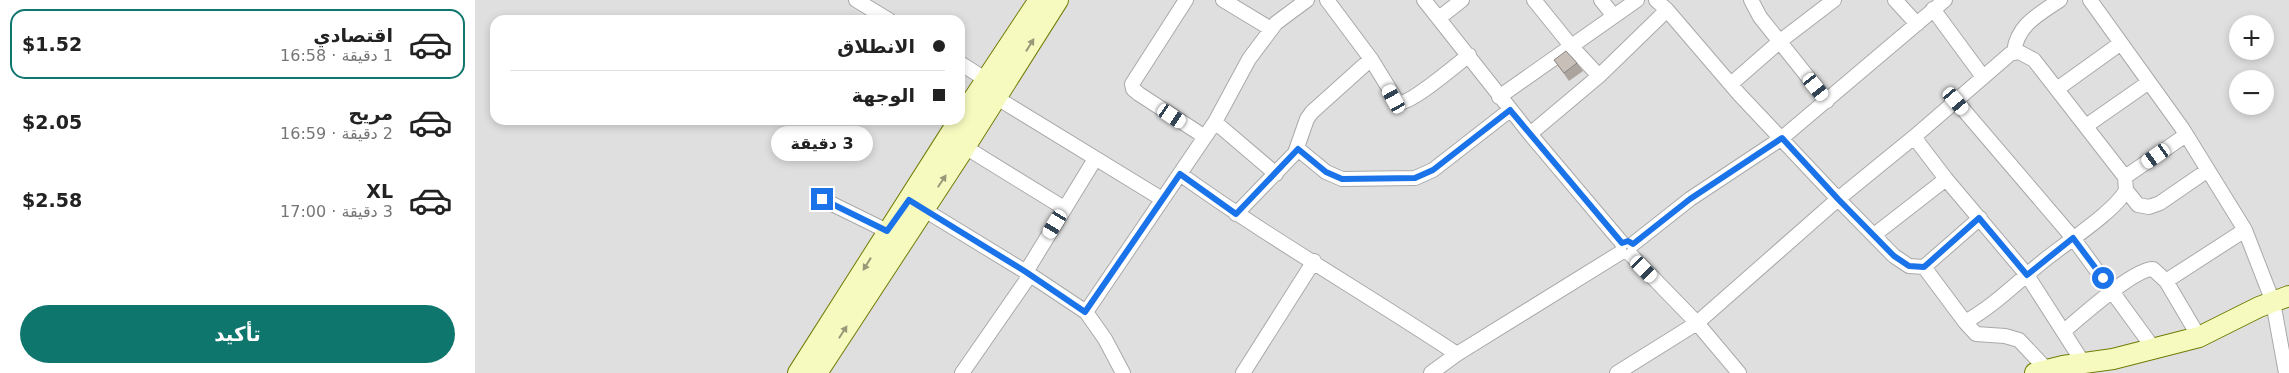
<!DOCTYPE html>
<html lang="ar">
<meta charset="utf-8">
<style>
:root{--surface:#fff;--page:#f2f2f2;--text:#222;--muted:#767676;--line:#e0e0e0;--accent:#0f766e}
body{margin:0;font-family:"DejaVu Sans","Noto Naskh Arabic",sans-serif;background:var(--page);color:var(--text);direction:rtl;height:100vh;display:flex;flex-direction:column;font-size:19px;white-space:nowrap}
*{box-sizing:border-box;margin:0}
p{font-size:16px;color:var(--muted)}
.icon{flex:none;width:28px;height:28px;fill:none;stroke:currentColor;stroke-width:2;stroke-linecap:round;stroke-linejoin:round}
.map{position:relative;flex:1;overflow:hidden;direction:ltr}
.panel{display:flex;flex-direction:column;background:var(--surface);width:475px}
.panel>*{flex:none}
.banner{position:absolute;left:15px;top:15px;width:475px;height:110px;border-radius:15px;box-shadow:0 2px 8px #0003;direction:rtl;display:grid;align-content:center;height:110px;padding:0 20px;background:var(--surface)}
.fabs{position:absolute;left:1754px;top:15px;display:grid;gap:10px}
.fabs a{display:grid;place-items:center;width:45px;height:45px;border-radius:50%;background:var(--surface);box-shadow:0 2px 8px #0003;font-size:25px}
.end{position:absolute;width:22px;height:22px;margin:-11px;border:6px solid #1a73e8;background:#fff;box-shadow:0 0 0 2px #fff}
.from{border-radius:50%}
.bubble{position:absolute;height:35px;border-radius:18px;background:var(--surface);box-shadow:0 2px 8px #0003;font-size:16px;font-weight:800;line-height:35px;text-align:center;direction:rtl}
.car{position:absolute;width:15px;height:30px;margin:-15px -8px;border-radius:6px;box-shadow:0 0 4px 1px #0007;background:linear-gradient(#fff 24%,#345 0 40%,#fff 0 76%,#345 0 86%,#fff 0)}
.banner b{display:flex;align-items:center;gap:18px;height:48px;font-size:19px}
.banner b+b{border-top:1px solid var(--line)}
.banner i{width:12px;height:12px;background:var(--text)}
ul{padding:9px 0 0;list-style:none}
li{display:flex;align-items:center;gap:15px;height:70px;margin:0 10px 8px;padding:0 10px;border:2px solid transparent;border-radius:15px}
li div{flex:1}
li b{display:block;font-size:19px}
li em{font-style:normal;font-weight:800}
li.on{border-color:var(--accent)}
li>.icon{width:45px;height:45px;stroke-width:1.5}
.button{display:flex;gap:10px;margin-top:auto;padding:10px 20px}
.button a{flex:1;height:58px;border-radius:30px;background:var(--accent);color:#fff;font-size:20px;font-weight:800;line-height:58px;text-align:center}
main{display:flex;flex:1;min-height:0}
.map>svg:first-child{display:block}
.residential{fill:#e0dfdf;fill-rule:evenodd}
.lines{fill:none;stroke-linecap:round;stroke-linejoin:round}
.street-casing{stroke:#a9a9a9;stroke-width:16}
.secondary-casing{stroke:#707d05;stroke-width:22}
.street{stroke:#fff;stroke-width:14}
.secondary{stroke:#f7fabf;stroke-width:20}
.wall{fill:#aba49e}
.building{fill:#c7bfb8;stroke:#8b8681}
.oneway{fill:#979978}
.route{stroke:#1a73e8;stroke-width:6}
</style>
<main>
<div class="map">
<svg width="1814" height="373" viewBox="0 0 1814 373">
<rect width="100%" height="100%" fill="#f2efe9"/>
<path class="residential" d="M0,0H1814V373H0ZM20,20H485V120H20ZM1762,24H1790V51H1762ZM1762,79H1790V106H1762Z"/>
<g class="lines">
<defs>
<path id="street" d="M381,0L414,20
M711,0L657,84L658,89L664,94L730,137
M748,0L796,29
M852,0L896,59L923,103C936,104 981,65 994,55
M949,0L1055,134L1147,243
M1059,0L1097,47L1124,76
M1126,0L1138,15
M1181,0L1192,10L1264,94L1363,199L1419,256L1434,266L1449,267L1490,322C1519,306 1541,283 1566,263C1587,245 1640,212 1651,190L1663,205L1674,207L1685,203L1733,170
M1276,0L1285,17L1352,101
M1420,0L1442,24
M1615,0L1707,128L1770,230L1798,302L1811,373
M1458,9L1508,77
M964,18L987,0
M1539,52C1542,25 1564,14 1585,0
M485,63L510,79
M1256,84L1304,42L1359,0
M1582,89L1646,43
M1024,97L1162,0
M522,98L687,199
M1481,101L1598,238L1679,349
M740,122L801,174
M1611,126L1674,82
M1055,134L1124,76L1192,10
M1439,137L1535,54L1544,52L1559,60L1650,177L1651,190
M490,147L589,208
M823,149L851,172L867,179L940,178L958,170L1035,110
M705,174C794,238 890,293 982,354L1145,253
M1650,177L1711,135
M347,199L412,231
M443,206L551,272L611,312L630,339L648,373
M761,214L820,153L832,119L837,112L896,59
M1399,235L1471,179
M1158,244L1215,199L1307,138L1470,0
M1156,255L1222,323L1264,373
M1449,267L1505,218
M551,272L620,159
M1691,281L1770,230
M611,312L740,122L774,59L801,23L832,0
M1490,322L1501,334L1530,336L1544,340L1575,373
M1589,331C1606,317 1658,269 1678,269L1691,281L1724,337
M487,373L555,275
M768,373L839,261
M956,373L982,354
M1142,373L1222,323L1363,199L1439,137L1471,179L1552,275L1609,364"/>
<path id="secondary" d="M485,119L564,0
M323,373L484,120
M342,373L490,147L583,0
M1560,373L1588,366L1638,359L1724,337L1784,307L1814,296"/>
</defs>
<use href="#street" class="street-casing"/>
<use href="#secondary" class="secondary-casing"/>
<use href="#street" class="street"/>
<use href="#secondary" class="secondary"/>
</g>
<path class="wall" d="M1079,60L1102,63L1108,71L1094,81Z"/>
<path class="building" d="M1091,51L1102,63L1089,73L1079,60Z"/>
<defs><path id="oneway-solid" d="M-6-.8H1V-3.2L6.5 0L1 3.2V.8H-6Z" transform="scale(1.25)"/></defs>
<g class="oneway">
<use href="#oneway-solid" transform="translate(555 45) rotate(-58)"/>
<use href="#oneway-solid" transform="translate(467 181) rotate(-56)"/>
<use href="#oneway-solid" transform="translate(392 264) rotate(122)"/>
<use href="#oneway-solid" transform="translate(368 332) rotate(-57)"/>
</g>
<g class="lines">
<path class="route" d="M347,199L412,231L434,200L551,272L610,312L705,174L761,214L823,149L851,172L867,179L940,178L958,170L1035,110L1147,243L1153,241L1158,244L1215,199L1307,138L1363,199L1419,256L1434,266L1449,267L1504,218L1552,275L1598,238L1628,278"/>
</g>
</svg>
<div class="fabs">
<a>+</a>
<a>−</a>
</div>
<i class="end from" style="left:1628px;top:278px"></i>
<i class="end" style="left:347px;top:199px"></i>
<div class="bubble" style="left:296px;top:126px;width:102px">3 دقيقة</div>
<i class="car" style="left:1341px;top:87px;rotate:141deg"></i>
<i class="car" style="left:919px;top:99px;rotate:331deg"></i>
<i class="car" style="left:1481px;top:101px;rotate:140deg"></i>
<i class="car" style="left:697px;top:116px;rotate:124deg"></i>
<i class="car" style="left:1681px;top:156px;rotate:235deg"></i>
<i class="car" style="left:580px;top:224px;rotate:211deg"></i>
<i class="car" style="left:1169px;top:269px;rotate:136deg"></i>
<div class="banner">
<b><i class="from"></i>الانطلاق</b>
<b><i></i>الوجهة</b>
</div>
</div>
<section class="panel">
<ul>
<li class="on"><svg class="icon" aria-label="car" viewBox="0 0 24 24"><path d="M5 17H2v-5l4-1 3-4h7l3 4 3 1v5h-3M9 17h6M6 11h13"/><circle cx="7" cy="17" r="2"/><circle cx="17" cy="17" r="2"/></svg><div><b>اقتصادي</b><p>1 دقيقة · 16:58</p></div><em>$1.52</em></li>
<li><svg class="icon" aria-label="car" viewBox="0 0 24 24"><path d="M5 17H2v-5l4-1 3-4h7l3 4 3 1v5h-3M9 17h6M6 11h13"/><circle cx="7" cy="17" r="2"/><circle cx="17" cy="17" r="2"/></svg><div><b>مريح</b><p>2 دقيقة · 16:59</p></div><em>$2.05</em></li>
<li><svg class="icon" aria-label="car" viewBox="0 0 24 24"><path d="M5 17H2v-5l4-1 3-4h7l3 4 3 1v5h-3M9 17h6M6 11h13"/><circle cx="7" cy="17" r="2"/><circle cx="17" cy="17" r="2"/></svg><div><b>XL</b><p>3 دقيقة · 17:00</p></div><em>$2.58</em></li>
</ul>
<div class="button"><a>تأكيد</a></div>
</section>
</main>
